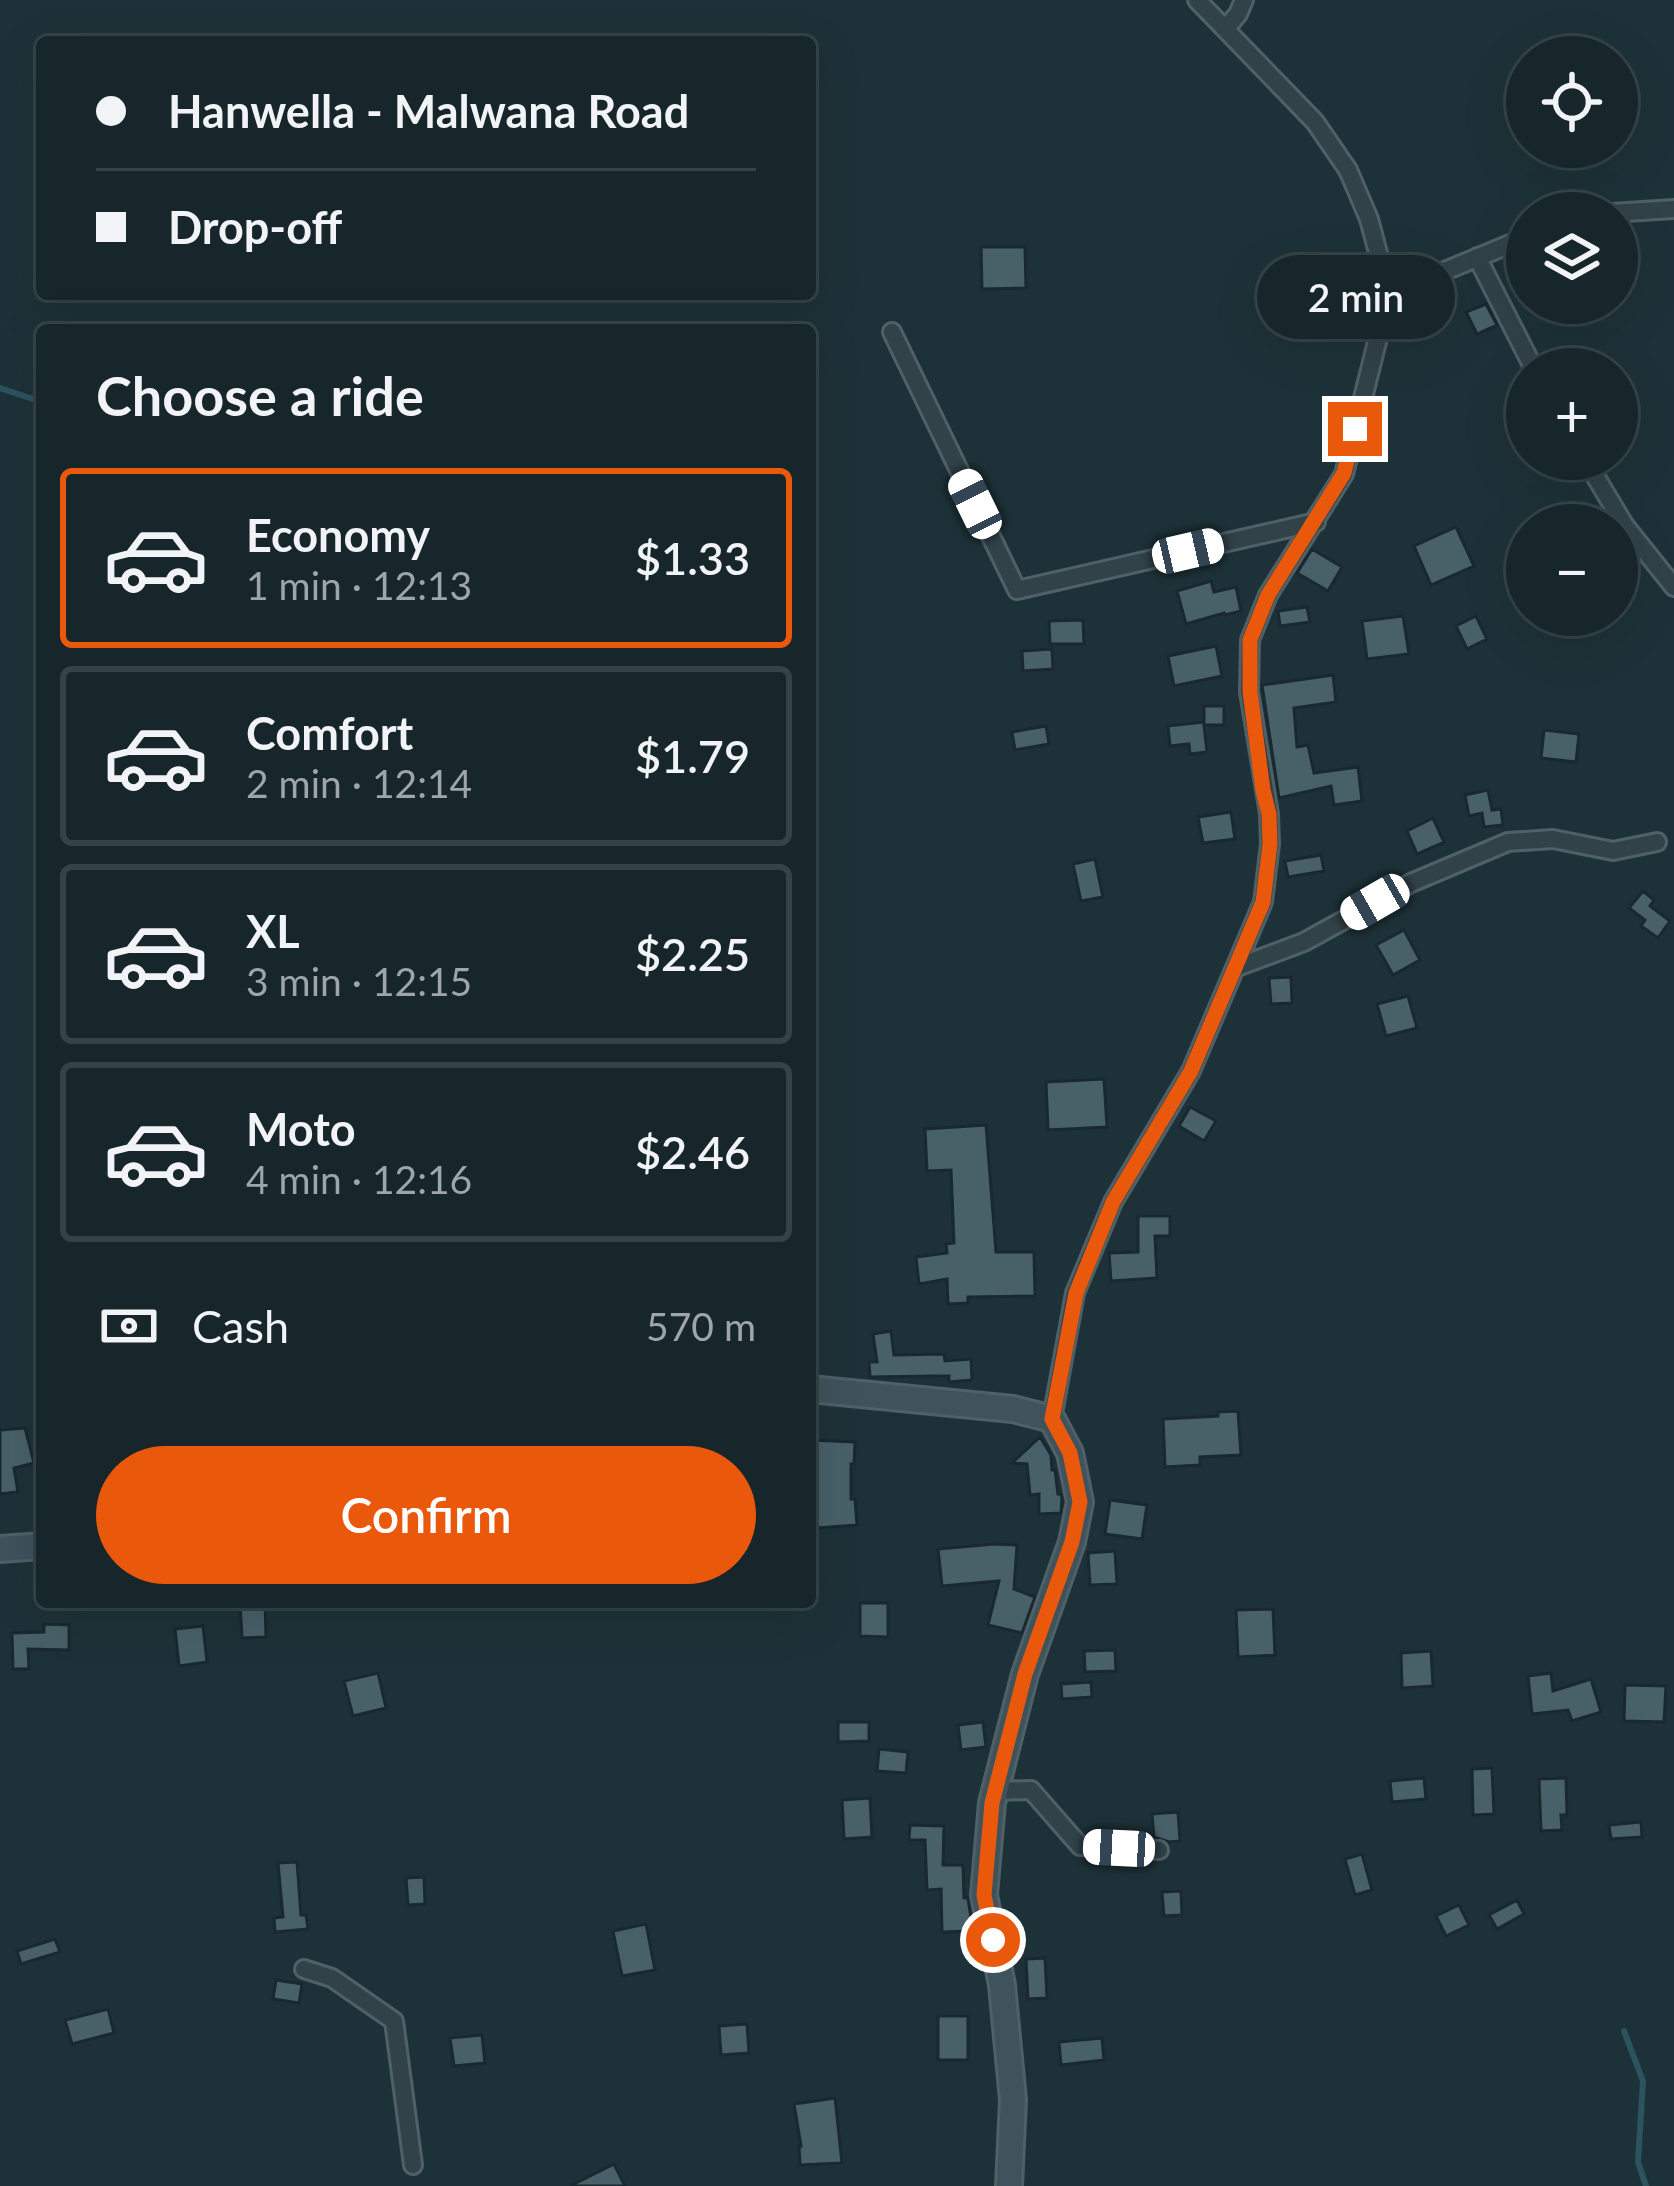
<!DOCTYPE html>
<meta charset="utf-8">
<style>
:root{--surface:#16262a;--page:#233236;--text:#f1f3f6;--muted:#9ea5a8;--line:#354347;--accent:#ea580c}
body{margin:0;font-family:Lato,sans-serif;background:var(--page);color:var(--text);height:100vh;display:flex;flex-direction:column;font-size:45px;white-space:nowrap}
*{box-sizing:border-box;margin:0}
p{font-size:39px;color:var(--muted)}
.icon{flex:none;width:66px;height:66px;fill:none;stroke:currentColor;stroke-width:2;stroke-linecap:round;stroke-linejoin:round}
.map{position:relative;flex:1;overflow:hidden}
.side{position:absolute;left:36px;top:324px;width:780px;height:1284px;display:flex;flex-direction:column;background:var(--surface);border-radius:12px;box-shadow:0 12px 48px #0002,0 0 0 3px var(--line)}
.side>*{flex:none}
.top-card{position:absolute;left:36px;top:36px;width:780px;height:264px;border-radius:12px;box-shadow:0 12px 48px #0002,0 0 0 3px var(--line);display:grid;align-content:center;height:264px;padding:0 60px;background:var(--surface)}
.controls{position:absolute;left:1506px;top:36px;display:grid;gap:24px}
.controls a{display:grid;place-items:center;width:132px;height:132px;border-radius:50%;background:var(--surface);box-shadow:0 12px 48px #0002,0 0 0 3px var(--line);font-size:60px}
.end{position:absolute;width:54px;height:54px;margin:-27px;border:15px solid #ea580c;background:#fff;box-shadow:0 0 0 6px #fff}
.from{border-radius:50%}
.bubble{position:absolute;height:84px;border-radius:42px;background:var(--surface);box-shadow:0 12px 48px #0002,0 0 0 3px var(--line);font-size:39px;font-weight:600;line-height:84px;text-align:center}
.car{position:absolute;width:36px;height:72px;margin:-36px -18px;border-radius:15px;box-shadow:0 0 9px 3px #0007;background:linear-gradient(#fff 24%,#345 0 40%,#fff 0 76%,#345 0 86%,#fff 0)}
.top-card b{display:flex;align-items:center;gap:42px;height:114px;font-size:45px}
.top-card b+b{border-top:3px solid var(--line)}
.top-card i{width:30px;height:30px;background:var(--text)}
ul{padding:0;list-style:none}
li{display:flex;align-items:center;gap:36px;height:180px;margin:0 24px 18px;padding:0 36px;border:6px solid var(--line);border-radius:12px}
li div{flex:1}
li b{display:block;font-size:45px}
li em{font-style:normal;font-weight:600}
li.selected{border-color:var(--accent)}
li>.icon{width:108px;height:108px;stroke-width:1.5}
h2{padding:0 60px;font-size:54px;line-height:144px}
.pay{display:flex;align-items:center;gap:30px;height:132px;padding:0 60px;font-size:45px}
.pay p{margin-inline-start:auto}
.action{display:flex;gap:24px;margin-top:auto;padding:24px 60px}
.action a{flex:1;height:138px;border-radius:72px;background:var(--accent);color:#fff;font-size:48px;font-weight:600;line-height:138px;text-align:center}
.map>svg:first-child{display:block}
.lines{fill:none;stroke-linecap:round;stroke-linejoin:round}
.stream{stroke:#2d535f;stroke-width:6}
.building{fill:#486068;stroke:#19292f;stroke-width:3}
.street-casing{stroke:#4f6067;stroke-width:22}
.secondary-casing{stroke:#4f6067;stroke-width:30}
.street{stroke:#314249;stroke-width:16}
.secondary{stroke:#3f535c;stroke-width:24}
.route{stroke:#ea580c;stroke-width:15}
</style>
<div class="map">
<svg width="1674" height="2186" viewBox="0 0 1674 2186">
<rect width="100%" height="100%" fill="#1d3238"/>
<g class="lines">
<path class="stream" d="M0,388L42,402
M1624,2031L1643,2081L1638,2162L1646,2186"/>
</g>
<path class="building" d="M981,247H1025L1026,288L982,289Z
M1347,262L1370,307L1345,317L1325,273Z
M1486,304L1497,325L1477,334L1466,312Z
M1456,527L1474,566L1431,585L1414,546Z
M1312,549L1342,567L1328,591L1297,573Z
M1211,581L1214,592L1236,587L1241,611L1225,615L1224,613L1186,624L1177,591Z
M1307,607L1310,622L1280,626L1278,611Z
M1403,616L1409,654L1367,659L1362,621Z
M1476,616L1487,639L1467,649L1456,626Z
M1083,620L1084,644H1050L1049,621Z
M1216,646L1222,676L1174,686L1168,656Z
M1052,649L1053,669L1023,671L1022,651Z
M1333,675L1336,702L1294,708L1297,747L1308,745L1314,773L1358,767L1362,801L1334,805L1331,786L1279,798L1262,685Z
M1204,706H1224V725H1204L1207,752L1190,754L1189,744L1170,746L1168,726L1204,722Z
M1046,726L1049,744L1015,750L1012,732Z
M1544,730L1579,734L1576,762L1541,758Z
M1488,790L1492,810L1501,809L1503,825L1484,827L1482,813L1469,816L1465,795Z
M1231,812L1235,839L1203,843L1198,817Z
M1433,818L1444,842L1417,854L1407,831Z
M1321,855L1324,871L1288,877L1285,861Z
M1095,859L1103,897L1081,901L1073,864Z
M1643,891L1654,900L1650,906L1670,921L1658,938L1641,926L1645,920L1629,908Z
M1404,930L1420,960L1393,975L1376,945Z
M1291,977L1292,1003L1271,1004L1269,978Z
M1408,996L1417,1028L1386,1036L1377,1004Z
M1104,1079L1107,1127L1048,1130L1046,1082Z
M1190,1107L1216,1121L1204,1141L1179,1126Z
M986,1125L996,1252H1034L1035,1296L968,1297V1303L948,1304L947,1279L919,1284L916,1257L947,1253L946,1244L954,1243L951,1170L927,1171L925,1129Z
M1138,1216H1170V1236H1155L1157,1278L1111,1281L1109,1253L1138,1252Z
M891,1331L894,1355L944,1354L945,1361L971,1359L972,1380L949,1382V1376H933L870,1377L869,1362H877L873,1334Z
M1238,1411L1241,1455L1200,1457V1465L1165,1467L1163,1419L1218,1416V1412Z
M25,1428L34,1463L14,1468L18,1492L0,1494V1430Z
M1040,1437L1051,1455L1052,1470H1055L1058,1494H1061L1062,1498L1061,1513L1039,1514V1494L1030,1495L1027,1464L1012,1463Z
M810,1440L855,1442L854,1464H851V1499H855L857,1525L817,1528L814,1489H810Z
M1110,1500L1147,1505L1142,1539L1105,1534Z
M994,1544L1017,1545L1014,1589L1035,1597L1022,1633L988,1625L999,1581L942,1586L938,1549Z
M1115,1551L1117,1584L1090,1585L1088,1553Z
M240,1602H265L266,1637L242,1638Z
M860,1603H888V1637L860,1636Z
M1273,1609L1275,1655L1238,1657L1236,1610Z
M44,1624L69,1625V1650L28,1649L29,1669H13L12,1633L44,1632Z
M203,1626L207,1662L179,1666L175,1629Z
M1115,1650L1116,1671L1085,1672L1084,1651Z
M1431,1651L1433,1686L1402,1688L1401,1653Z
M378,1673L386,1708L353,1716L344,1681Z
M1551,1673L1553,1691L1591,1679L1601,1712L1572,1721L1568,1710L1532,1714L1528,1676Z
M1091,1682L1092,1697L1062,1699L1061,1684Z
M1625,1685L1666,1686L1664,1722L1624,1721Z
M838,1722H869V1741L838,1742Z
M983,1722L986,1747L961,1750L958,1725Z
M879,1749L908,1752L906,1773L877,1771Z
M1492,1768L1494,1814L1473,1815L1472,1769Z
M1424,1778L1426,1799L1392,1802L1390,1781Z
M1566,1778L1567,1815H1561L1562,1830L1541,1831L1539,1779Z
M870,1798L872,1837L844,1839L842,1800Z
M1178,1812L1180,1841L1169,1842L1154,1837L1152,1814Z
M1641,1822L1642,1837L1611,1839L1609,1825Z
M910,1825L944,1826L943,1865H963L964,1898H968L973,1931L942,1932L941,1889L927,1890L925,1840H909Z
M1362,1854L1372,1890L1355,1895L1345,1859Z
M297,1862L301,1915H306L308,1929L275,1932L274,1918L283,1917L278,1863Z
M424,1877L425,1904L408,1905L406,1878Z
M1181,1891L1182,1915L1164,1916L1162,1892Z
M1517,1900L1524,1914L1497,1929L1489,1915Z
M1459,1905L1469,1925L1446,1936L1436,1916Z
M646,1924L655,1970L622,1976L613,1931Z
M55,1939L60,1952L21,1964L17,1951Z
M1045,1958L1047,1998L1028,1999L1026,1959Z
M276,1980L302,1984L299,2003L273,1999Z
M108,2009L114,2033L72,2044L65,2020Z
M938,2016H968V2060H938Z
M747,2024L749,2053L721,2055L719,2026Z
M482,2035L485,2063L454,2066L450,2038Z
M1102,2038L1104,2060L1061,2065L1059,2042Z
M835,2098L842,2163L800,2165L799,2146H801L794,2104Z
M614,2164L625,2186H570Z"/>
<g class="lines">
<defs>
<path id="street" d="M1226,28L1238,14L1244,0
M1611,213L1674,209
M1477,257L1534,369
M1389,294L1527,237
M892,332L1017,590L1316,522
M1585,459L1625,526L1674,587
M1237,967L1304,942L1411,883L1508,842L1553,839L1613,851L1657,842
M1052,1419L1075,1293L1113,1202L1191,1071L1263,902L1270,844L1269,814L1249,692L1250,640L1268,595L1344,474L1389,294L1369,219L1348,170L1315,122L1197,0
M995,1791L1031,1790L1080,1846L1159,1850
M304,1969L332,1978L394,2021L413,2165"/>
<path id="secondary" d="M810,1389L1013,1409L1052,1419L1070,1453L1080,1502L1072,1542L1025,1674L992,1803L984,1895L1002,1985L1013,2100L1009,2186
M0,1549L42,1546"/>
</defs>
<use href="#street" class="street-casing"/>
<use href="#secondary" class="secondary-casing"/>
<use href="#street" class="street"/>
<use href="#secondary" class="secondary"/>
</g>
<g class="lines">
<path class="route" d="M993,1940L984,1895L992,1803L1025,1674L1072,1542L1080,1502L1070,1453L1052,1419L1076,1293L1113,1202L1191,1071L1263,902L1270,844L1269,814L1263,790L1250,692V640L1268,595L1344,473L1355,429"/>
</g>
</svg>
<div class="controls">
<a><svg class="icon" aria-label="locate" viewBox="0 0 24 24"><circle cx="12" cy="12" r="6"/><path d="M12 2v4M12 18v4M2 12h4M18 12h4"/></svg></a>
<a><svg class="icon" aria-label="layers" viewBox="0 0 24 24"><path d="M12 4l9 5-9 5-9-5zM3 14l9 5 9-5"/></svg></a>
<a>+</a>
<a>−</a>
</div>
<i class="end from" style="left:993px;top:1940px"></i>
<i class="end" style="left:1355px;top:429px"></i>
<div class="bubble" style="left:1257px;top:255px;width:198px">2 min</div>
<i class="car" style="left:975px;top:504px;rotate:334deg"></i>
<i class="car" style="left:1188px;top:551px;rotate:77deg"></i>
<i class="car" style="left:1375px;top:902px;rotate:240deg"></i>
<i class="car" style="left:1119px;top:1848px;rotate:273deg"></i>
<div class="top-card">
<b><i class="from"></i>Hanwella - Malwana Road</b>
<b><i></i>Drop-off</b>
</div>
<section class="side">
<h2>Choose a ride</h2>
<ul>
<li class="selected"><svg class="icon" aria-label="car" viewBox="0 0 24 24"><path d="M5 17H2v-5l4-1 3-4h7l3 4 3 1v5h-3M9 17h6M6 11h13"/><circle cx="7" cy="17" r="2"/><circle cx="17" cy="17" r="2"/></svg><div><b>Economy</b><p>1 min · 12:13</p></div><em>$1.33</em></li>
<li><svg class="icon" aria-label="car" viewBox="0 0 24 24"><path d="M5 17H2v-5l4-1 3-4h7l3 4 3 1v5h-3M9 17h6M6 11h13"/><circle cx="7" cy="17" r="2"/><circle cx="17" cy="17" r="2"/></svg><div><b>Comfort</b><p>2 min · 12:14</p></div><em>$1.79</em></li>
<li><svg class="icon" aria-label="car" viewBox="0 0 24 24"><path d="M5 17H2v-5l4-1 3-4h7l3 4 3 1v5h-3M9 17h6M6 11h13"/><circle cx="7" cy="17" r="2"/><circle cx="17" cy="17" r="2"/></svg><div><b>XL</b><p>3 min · 12:15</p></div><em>$2.25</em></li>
<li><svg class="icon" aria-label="car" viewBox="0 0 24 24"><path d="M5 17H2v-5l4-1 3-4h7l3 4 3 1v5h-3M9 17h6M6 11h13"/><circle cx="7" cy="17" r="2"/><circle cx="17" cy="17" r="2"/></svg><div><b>Moto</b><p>4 min · 12:16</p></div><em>$2.46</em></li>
</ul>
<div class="pay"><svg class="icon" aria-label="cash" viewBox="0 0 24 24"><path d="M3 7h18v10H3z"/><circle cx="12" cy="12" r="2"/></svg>Cash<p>570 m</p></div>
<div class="action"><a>Confirm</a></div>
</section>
</div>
